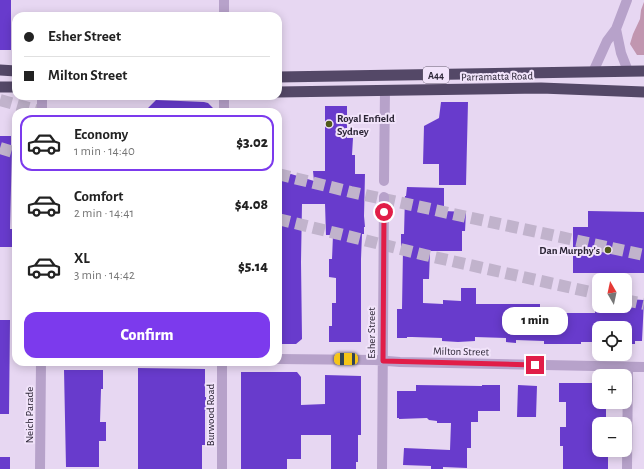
<!DOCTYPE html>
<meta charset="utf-8">
<style>
:root{--surface:#fff;--page:#f6f6f6;--text:#222;--muted:#767676;--line:#e0e0e0;--accent:#7c3aed}
body{margin:0;font-family:"Alegreya Sans",sans-serif;background:var(--page);color:var(--text);height:100vh;display:flex;flex-direction:column;font-size:15px;white-space:nowrap}
*{box-sizing:border-box;margin:0}
p{font-size:13px;color:var(--muted)}
.icon{flex:none;width:22px;height:22px;fill:none;stroke:currentColor;stroke-width:2;stroke-linecap:round;stroke-linejoin:round}
.map{position:relative;flex:1;overflow:hidden}
.panel{position:absolute;left:12px;top:108px;width:270px;height:258px;display:flex;flex-direction:column;background:var(--surface);border-radius:12px;box-shadow:0 2px 10px #0003}
.panel>*{flex:none}
.banner{position:absolute;left:12px;top:12px;width:270px;height:88px;border-radius:12px;box-shadow:0 2px 10px #0003;display:grid;align-content:center;height:88px;padding:0 12px;background:var(--surface)}
.needle{width:26px;rotate:351deg}
.tools{position:absolute;left:592px;top:273px;display:grid;gap:8px}
.tools a{display:grid;place-items:center;width:40px;height:40px;border-radius:8px;background:var(--surface);box-shadow:0 2px 10px #0003;font-size:20px}
.end{position:absolute;width:18px;height:18px;margin:-9px;border:5px solid #e11d48;background:#fff;box-shadow:0 0 0 2px #fff}
.from{border-radius:50%}
.bubble{position:absolute;height:28px;border-radius:12px;background:var(--surface);box-shadow:0 2px 10px #0003;font-size:13px;font-weight:800;line-height:28px;text-align:center}
.car{position:absolute;width:12px;height:24px;margin:-12px -6px;border-radius:5px;box-shadow:0 0 3px 1px #0007;background:linear-gradient(#f5c518 24%,#345 0 40%,#f5c518 0 76%,#345 0 86%,#f5c518 0)}
.banner b{display:flex;align-items:center;gap:14px;height:38px;font-size:15px}
.banner b+b{border-top:1px solid var(--line)}
.banner i{width:10px;height:10px;background:var(--text)}
ul{padding:7px 0 0;list-style:none}
li{display:flex;align-items:center;gap:12px;height:56px;margin:0 8px 6px;padding:0 4px;border:2px solid transparent;border-radius:12px}
li div{flex:1}
li b{display:block;font-size:15px}
li em{font-style:normal;font-weight:800}
li.selected{border-color:var(--accent)}
li>.icon{width:36px;height:36px;stroke-width:1.5}
.button{display:flex;gap:8px;margin-top:auto;padding:8px 12px}
.button a{flex:1;height:46px;border-radius:12px;background:var(--accent);color:#fff;font-size:16px;font-weight:800;line-height:46px;text-align:center}
.map>svg:first-child{display:block}
.green{fill:#c196b0}
.building{fill:#683bcc}
.lines{fill:none;stroke-linecap:round;stroke-linejoin:round}
.motorway-tunnel{stroke:#c1b3cc;stroke-width:12;stroke-dasharray:12 6;stroke-linecap:butt}
.minor{stroke:#b7a2ca;stroke-width:10}
.tertiary{stroke:#b7a2ca;stroke-width:10}
.trunk{stroke:#544867;stroke-width:11}
.route{stroke:#e11d48;stroke-width:5}
.poi-dot{fill:#505819;stroke:#f1e3fa;stroke-width:1.5}
.labels{text-anchor:middle;stroke-width:4;stroke-linejoin:round;paint-order:stroke}
.shield{fill:#f1e3fa;stroke:#665e70;stroke-width:1}
.shield-label{font-size:10px;font-weight:bold;fill:#2b2535}
.street-label{font-size:11px;fill:#2b2535;stroke:#f1e3fa}
.poi-label{font-size:11px;font-weight:bold;fill:#2b2535;stroke:#f1e3fa;text-anchor:start}
</style>
<div class="map">
<svg width="644" height="469" viewBox="0 0 644 469">
<rect width="100%" height="100%" fill="#e7d7f2"/>
<path class="green" d="M644,2V55H637L630,44L633,34L640,19L641,10Z"/>
<path class="building" d="M0,0H11V50H0Z
M156,100L204,102L208,103L217,112H154V110L147,109Z
M441,102H468L466,185H439V164H423L424,126L439,118Z
M325,106H347V138H353L352,155H355V174H365L364,216L365,227H364V234H362L361,259V342H329V326H332V303H336V278L329,277V259H332L333,235H326L325,204H302L301,262L302,339L296,344H278V177L291,174L314,181L313,171H325Z
M0,136H11V146H12L10,229H12V247H0Z
M407,187L444,188V211L466,212L465,231H462V251H430L429,279H423V303L443,304V300L461,301V288H476V304H540V313H595L596,306H627V299L644,300L642,341H635V344H625V328H599V342H581V344H544V341L516,340V343L506,342V338L475,337V341L458,342L442,341V338L412,337H407V338H397V309H402L403,250H401V234H404L405,196H406Z
M588,211L644,212V273H573V227H588Z
M0,320H10L9,414H0Z
M138,368L205,369V397H206V411H205V445H202V469H138Z
M64,370H103V389H101L100,422H106V441H99V467H66Z
M241,372H297L301,377V405L325,404V375L361,376V435H358V462H356V469H331V435H301V459H287V469H241Z
M559,383H599V406H606V424H599V450H608V469H563V446H560V427H566V402H559Z
M416,385L482,386V385H500V411H478V422H471V448H467V468L443,467V469H431V466L403,465L404,448L450,450L451,423H437V421L429,420L427,418L399,419V418H397V391H416Z
M518,385L537,386L536,417H517Z
M0,457H10V469H0Z"/>
<g class="lines">
<path class="motorway-tunnel" d="M0,100L43,112
M0,148L16,153
M278,174L351,192L644,255
M278,219L425,255L599,294
M625,300L644,304"/>
<path class="minor" d="M616,29L621,53L628,71
M593,72L607,41L616,29L627,0
M42,96V112
M384,181L385,90
M278,359L375,360L400,362L644,367
M40,469L41,362
M382,469L384,197
M627,469L628,367"/>
<path class="tertiary" d="M224,16V0
M224,96V112
M222,469V362"/>
<path class="trunk" d="M0,70L16,71
M278,77L644,71
M0,87H16
M278,92L541,88L644,92"/>
</g>
<g class="lines">
<path class="route" d="M384,212L383,361L535,365"/>
</g>
<g class="poi-dot">
<circle cx="329" cy="124" r="4"/>
<circle cx="608" cy="250" r="4"/>
</g>
<g class="labels">
<rect class="shield" x="423" y="67" width="26" height="16" rx="3"/>
<g class="shield-label">
<text x="436" y="79">A44</text>
</g>
<g class="street-label">
<text transform="translate(497 76) rotate(-1)" y="4">Parramatta Road</text>
<text transform="translate(371 333) rotate(-90)" y="4">Esher Street</text>
<text transform="translate(461 351) rotate(1)" y="4">Milton Street</text>
<text transform="translate(29 415) rotate(-90)" y="4">Neich Parade</text>
<text transform="translate(210 415) rotate(-90)" y="4">Burwood Road</text>
</g>
<g class="poi-label">
<text x="337" y="122">Royal Enfield<tspan x="337" dy="13">Sydney</tspan></text>
<text x="600" y="254" text-anchor="end">Dan Murphy's</text>
</g>
</g>
</svg>
<div class="tools">
<a><svg class="needle" viewBox="-14 -14 28 28"><path d="M0-13l5 13h-10z" fill="#e53935"/><path d="M0 13l5-13h-10z" fill="#767676"/></svg></a>
<a><svg class="icon" aria-label="locate" viewBox="0 0 24 24"><circle cx="12" cy="12" r="6"/><path d="M12 2v4M12 18v4M2 12h4M18 12h4"/></svg></a>
<a>+</a>
<a>−</a>
</div>
<i class="end from" style="left:384px;top:212px"></i>
<i class="end" style="left:535px;top:365px"></i>
<div class="bubble" style="left:502px;top:307px;width:66px">1 min</div>
<i class="car" style="left:346px;top:359px;rotate:270deg"></i>
<div class="banner">
<b><i class="from"></i>Esher Street</b>
<b><i></i>Milton Street</b>
</div>
<section class="panel">
<ul>
<li class="selected"><svg class="icon" aria-label="car" viewBox="0 0 24 24"><path d="M5 17H2v-5l4-1 3-4h7l3 4 3 1v5h-3M9 17h6M6 11h13"/><circle cx="7" cy="17" r="2"/><circle cx="17" cy="17" r="2"/></svg><div><b>Economy</b><p>1 min · 14:40</p></div><em>$3.02</em></li>
<li><svg class="icon" aria-label="car" viewBox="0 0 24 24"><path d="M5 17H2v-5l4-1 3-4h7l3 4 3 1v5h-3M9 17h6M6 11h13"/><circle cx="7" cy="17" r="2"/><circle cx="17" cy="17" r="2"/></svg><div><b>Comfort</b><p>2 min · 14:41</p></div><em>$4.08</em></li>
<li><svg class="icon" aria-label="car" viewBox="0 0 24 24"><path d="M5 17H2v-5l4-1 3-4h7l3 4 3 1v5h-3M9 17h6M6 11h13"/><circle cx="7" cy="17" r="2"/><circle cx="17" cy="17" r="2"/></svg><div><b>XL</b><p>3 min · 14:42</p></div><em>$5.14</em></li>
</ul>
<div class="button"><a>Confirm</a></div>
</section>
</div>
